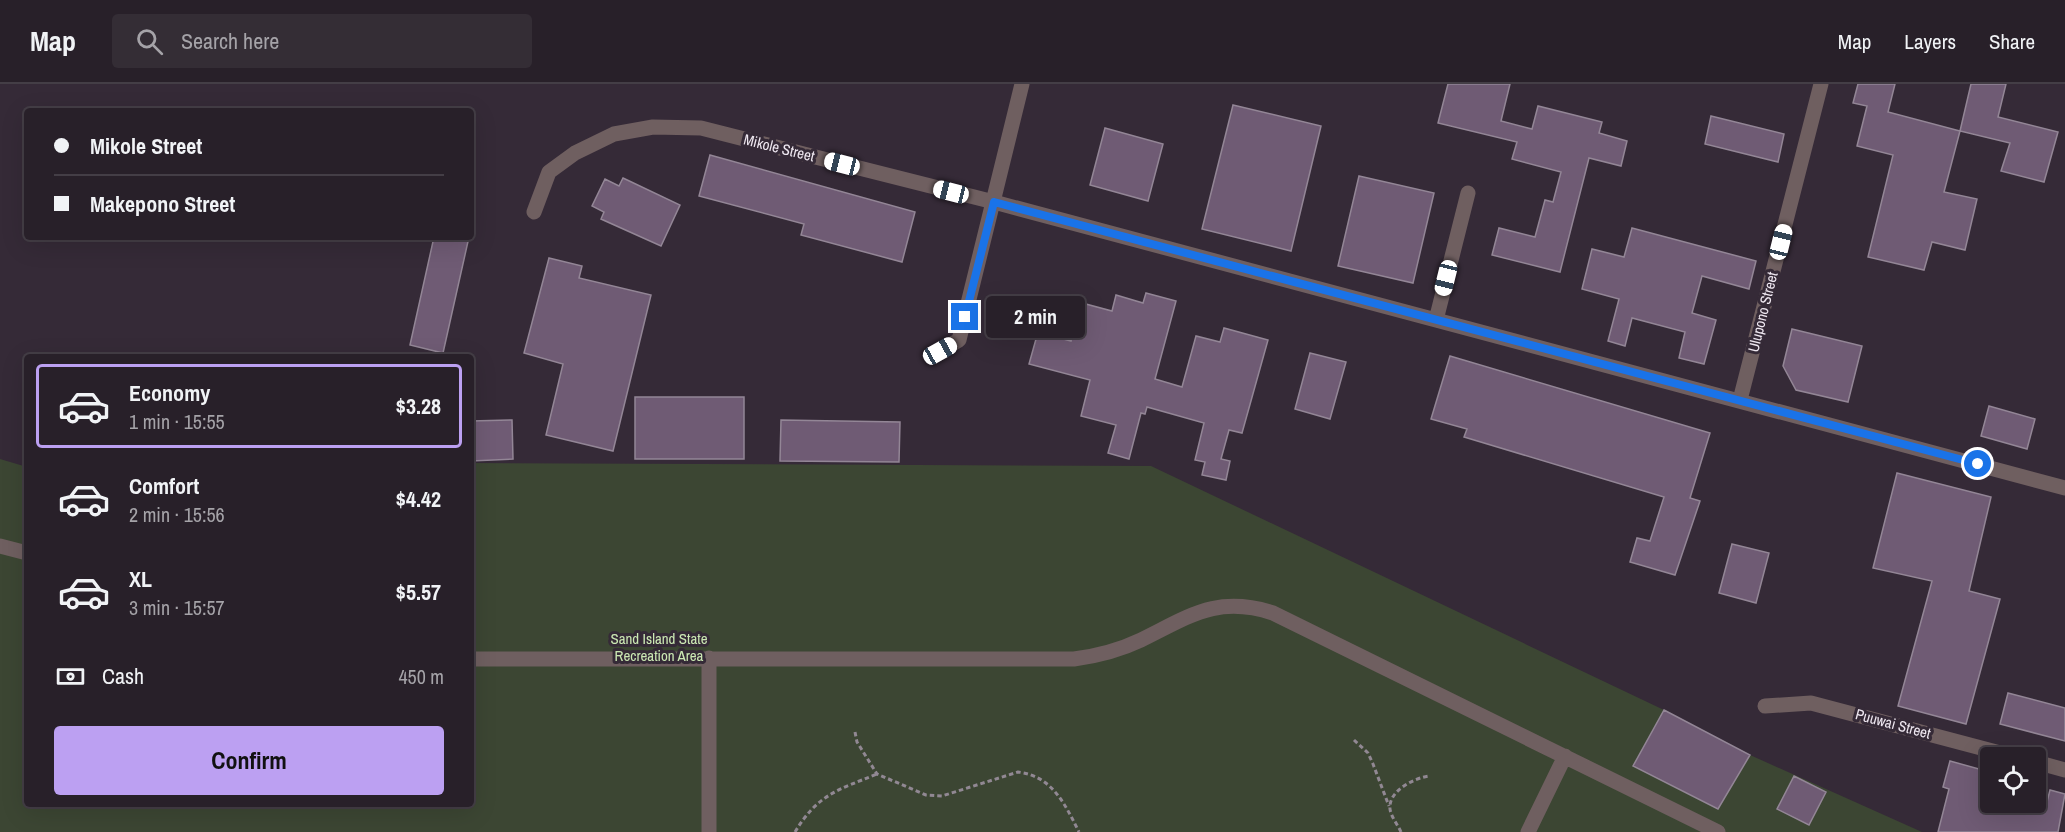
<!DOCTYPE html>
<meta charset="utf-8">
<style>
:root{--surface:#282029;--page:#342d35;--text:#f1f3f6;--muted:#a5a3a8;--line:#443e46;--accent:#bca0f2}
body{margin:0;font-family:"Archivo Narrow",sans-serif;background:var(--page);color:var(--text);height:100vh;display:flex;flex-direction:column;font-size:22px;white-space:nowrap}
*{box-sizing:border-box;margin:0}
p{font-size:20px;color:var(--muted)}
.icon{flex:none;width:33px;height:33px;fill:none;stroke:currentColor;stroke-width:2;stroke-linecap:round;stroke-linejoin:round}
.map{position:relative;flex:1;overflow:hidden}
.side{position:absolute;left:24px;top:270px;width:450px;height:453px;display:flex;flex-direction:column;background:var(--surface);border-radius:6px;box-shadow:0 6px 24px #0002,0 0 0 2px var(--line)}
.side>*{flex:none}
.banner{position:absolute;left:24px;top:24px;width:450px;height:132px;border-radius:6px;box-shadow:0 6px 24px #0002,0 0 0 2px var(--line);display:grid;align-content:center;height:132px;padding:0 30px;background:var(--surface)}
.buttons{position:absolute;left:1980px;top:663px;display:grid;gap:12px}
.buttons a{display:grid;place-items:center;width:66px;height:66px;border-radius:6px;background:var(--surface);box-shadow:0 6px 24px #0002,0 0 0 2px var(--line);font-size:30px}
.end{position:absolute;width:27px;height:27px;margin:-14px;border:8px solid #1a73e8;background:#fff;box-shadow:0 0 0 3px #fff}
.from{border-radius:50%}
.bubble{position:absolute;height:42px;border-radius:6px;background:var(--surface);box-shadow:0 6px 24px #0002,0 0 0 2px var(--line);font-size:20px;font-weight:700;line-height:42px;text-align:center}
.car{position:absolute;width:18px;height:36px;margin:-18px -9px;border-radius:8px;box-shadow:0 0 4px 2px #0007;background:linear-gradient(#fff 24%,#345 0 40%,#fff 0 76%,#345 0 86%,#fff 0)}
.banner b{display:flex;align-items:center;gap:21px;height:57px;font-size:22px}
.banner b+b{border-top:2px solid var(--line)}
.banner i{width:15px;height:15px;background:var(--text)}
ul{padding:10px 0 0;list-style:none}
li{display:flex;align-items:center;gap:18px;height:84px;margin:0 12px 9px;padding:0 18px;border:3px solid transparent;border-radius:6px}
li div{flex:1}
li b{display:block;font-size:22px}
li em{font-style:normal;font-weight:700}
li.on{border-color:var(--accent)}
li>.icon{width:54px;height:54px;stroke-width:1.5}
.pay{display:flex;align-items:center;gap:15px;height:66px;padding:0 30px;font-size:22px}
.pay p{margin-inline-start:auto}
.primary-button{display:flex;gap:12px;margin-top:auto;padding:12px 30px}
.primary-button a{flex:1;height:69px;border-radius:6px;background:var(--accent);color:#111;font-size:24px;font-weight:700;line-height:69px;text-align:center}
header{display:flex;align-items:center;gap:36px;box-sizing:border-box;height:84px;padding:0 30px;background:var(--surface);border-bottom:2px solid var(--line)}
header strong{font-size:28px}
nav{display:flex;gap:33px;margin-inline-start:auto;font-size:21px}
.search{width:420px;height:54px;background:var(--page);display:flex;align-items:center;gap:15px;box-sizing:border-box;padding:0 21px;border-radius:6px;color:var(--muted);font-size:22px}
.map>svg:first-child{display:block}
.green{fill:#3c4633}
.building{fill:#6f5b74;stroke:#938696;stroke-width:1.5}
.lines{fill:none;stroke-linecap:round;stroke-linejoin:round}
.path{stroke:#918893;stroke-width:3;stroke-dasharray:4.5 3;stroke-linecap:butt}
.minor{stroke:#6f5f60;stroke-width:15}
.route{stroke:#1a73e8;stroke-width:8}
.labels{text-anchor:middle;stroke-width:6;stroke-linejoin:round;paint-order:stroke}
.street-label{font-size:15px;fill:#eee7f0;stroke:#352a37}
.park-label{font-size:15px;fill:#cbe8b3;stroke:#352a37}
</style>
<header>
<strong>Map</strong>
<div class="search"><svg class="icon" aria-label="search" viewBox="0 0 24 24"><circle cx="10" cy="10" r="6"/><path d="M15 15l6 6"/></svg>Search here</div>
<nav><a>Map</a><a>Layers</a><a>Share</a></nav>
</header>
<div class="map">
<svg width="2065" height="748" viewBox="0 0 2065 748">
<rect width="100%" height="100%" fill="#352a37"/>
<path class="green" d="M0,375L27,383V720H471V379L1151,382L1664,626L1750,671L1922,748H0Z"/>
<path class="building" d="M1448,0H1510L1501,37L1532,45L1538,22L1602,38L1599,49L1627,57L1621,82L1589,74L1560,188L1492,171L1499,144L1535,153L1545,116L1553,118L1561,88L1512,75L1517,58L1438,39Z
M1858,0H1895L1888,28L1960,47L1944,108L1977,115L1965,166L1932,158L1924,186L1868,173L1893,71L1857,62L1867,22L1853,19Z
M1971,0H2006L1998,33L2058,48L2044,98L2001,87L2010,59L1960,47Z
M1233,21L1321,42L1291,167L1202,145Z
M1711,32L1784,50L1778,78L1705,60Z
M1105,44L1163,60L1148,117L1090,101Z
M710,71L915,128L902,178L801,151L804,140L699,112Z
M1359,92L1434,109L1413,199L1338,182Z
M623,94L680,121L661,162L601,135L604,128L592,122L605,95L619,102Z
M1632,144L1756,177L1749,205L1702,192L1692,229L1716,236L1704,280L1679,274L1685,248L1632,234L1625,262L1608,257L1619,215L1582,205L1592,165L1624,173Z
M434,153H469L443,269L410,261Z
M549,174L582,182L579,194L651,211L613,367L546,351L563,280L524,269Z
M1146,209L1176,217L1155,295L1182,303L1196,252L1220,258L1224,244L1268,256L1242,349L1229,346L1221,375L1230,377L1226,396L1202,391L1205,378L1195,376L1204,339L1147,323L1145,330L1141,329L1129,375L1108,369L1116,341L1081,332L1090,296L1029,280L1038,248L1071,257L1082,219L1112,227L1116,211L1143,219Z
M1792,245L1862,262L1848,318L1796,306L1783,282Z
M1310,269L1346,278L1330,335L1295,325Z
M1450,272L1710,349L1690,414L1700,417L1675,491L1630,478L1637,454L1650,457L1664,413L1464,353L1467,345L1431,335Z
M635,313H744V375H635Z
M1989,322L2035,335L2027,365L1981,352Z
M512,336L513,375L471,377V337Z
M781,336L900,338L899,378L780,377Z
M1897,389L1991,413L1969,507L2000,515L1966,640L1898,622L1932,497L1873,484Z
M1732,460L1769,469L1756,519L1719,509Z
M2008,609L2065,624V657L2000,640Z
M1664,626L1750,671L1718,725L1633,682Z
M1950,677L1990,688V718H2047L2050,706L2065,710L2058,748H1938L1949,705L1943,703Z
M1794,692L1826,708L1809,741L1777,725Z"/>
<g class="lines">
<path class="path" d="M855,648L857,658L877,690L926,711L942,712L1018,688C1052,692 1065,720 1079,748
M1354,656L1368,669L1373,680L1389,722
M795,748C818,710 838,706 877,690
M1401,748C1398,741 1391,733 1390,725C1388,707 1414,694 1429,692"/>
<path class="minor" d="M534,128L549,88L575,69L614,50L653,43L701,44L994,118L2065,404
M1436,236L1468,109
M940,267L959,256L1022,0
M1740,316L1821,0
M0,462L27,469
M471,575H1074C1097,572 1120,566 1141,556C1190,532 1217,511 1273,529L1718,748
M1765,622L1811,619L2019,674
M2036,678L2065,686
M709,748V574
M1528,748L1565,672"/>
</g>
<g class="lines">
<path class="route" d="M965,233L994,118L1978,380"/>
</g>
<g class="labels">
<g class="street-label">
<text transform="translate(779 64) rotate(14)" y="5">Mikole Street</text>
<text transform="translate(1763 228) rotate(-76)" y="5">Ulupono Street</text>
<text transform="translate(1893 640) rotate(15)" y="5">Puuwai Street</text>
</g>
<g class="park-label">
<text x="659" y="560">Sand Island State<tspan x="659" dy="17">Recreation Area</tspan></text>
</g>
</g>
</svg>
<div class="buttons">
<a><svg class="icon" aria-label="locate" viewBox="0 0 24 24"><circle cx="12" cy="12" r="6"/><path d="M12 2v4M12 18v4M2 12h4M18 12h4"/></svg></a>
</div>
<i class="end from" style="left:1978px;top:380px"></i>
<i class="end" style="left:965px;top:233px"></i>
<div class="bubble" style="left:986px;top:212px;width:99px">2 min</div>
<i class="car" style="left:842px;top:80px;rotate:284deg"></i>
<i class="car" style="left:951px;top:108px;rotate:284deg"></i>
<i class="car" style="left:1781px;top:158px;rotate:14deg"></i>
<i class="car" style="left:1446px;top:194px;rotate:194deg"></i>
<i class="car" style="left:940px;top:267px;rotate:61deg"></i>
<div class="banner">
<b><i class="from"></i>Mikole Street</b>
<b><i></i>Makepono Street</b>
</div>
<section class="side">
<ul>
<li class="on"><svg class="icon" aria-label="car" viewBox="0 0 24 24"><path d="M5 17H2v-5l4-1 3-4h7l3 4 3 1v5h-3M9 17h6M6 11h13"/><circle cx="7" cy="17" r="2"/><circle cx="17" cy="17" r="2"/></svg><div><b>Economy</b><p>1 min · 15:55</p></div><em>$3.28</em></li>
<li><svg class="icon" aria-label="car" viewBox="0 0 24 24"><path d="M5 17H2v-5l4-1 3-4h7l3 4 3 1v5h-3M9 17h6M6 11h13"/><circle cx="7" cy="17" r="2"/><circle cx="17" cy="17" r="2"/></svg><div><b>Comfort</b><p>2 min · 15:56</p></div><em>$4.42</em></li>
<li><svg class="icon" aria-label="car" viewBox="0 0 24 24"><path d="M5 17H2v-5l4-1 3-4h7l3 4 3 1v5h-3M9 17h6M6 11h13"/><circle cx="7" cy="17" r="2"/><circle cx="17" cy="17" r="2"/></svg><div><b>XL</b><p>3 min · 15:57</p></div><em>$5.57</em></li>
</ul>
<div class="pay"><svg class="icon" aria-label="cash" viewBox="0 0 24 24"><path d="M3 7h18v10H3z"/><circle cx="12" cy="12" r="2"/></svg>Cash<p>450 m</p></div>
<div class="primary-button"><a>Confirm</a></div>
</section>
</div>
